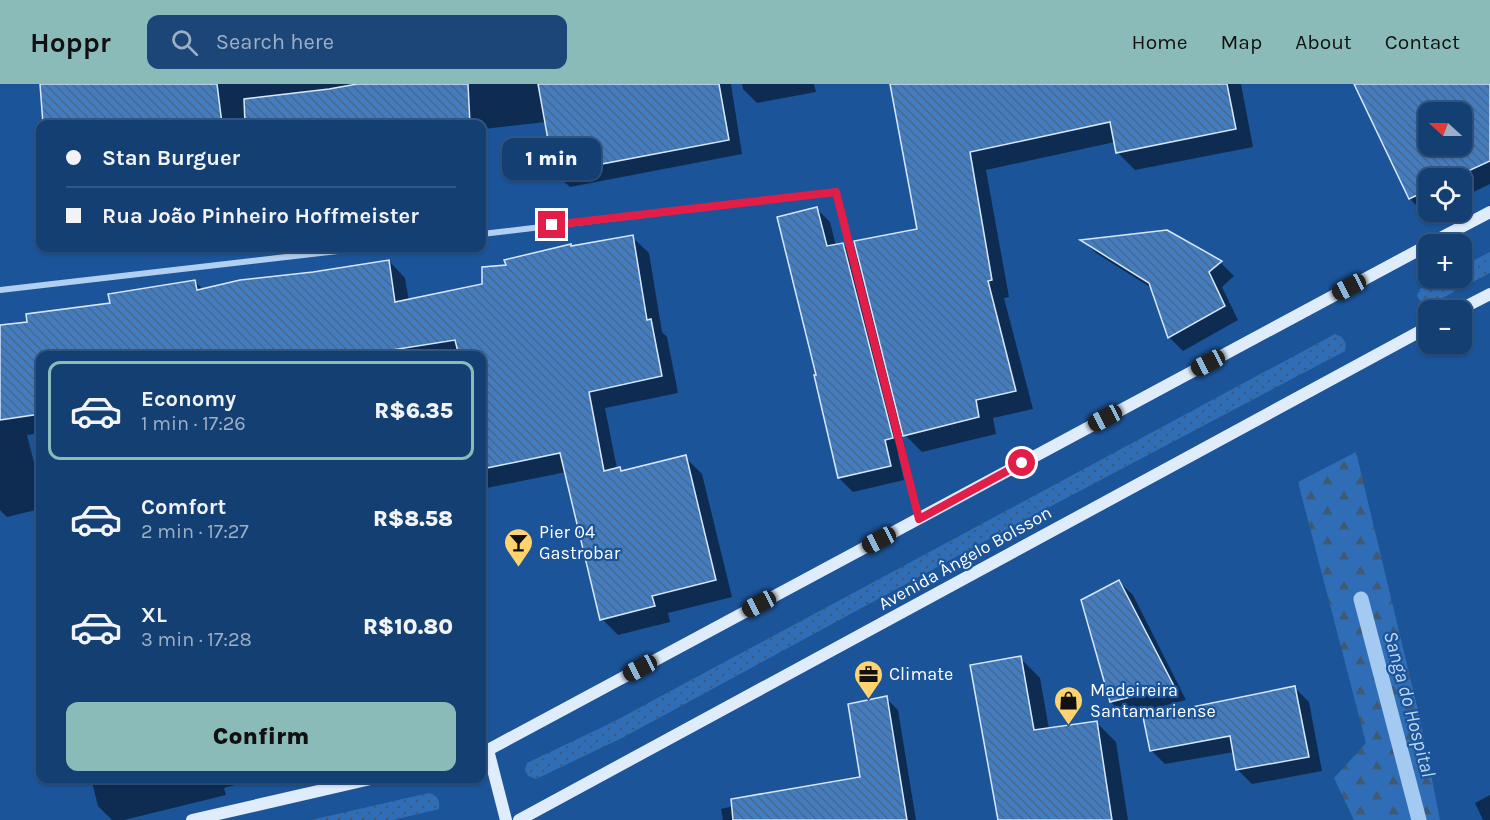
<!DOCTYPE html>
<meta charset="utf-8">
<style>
:root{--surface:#143f73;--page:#1d4678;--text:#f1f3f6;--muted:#9dafc4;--line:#335885;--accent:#8bbbb9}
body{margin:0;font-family:Karla,sans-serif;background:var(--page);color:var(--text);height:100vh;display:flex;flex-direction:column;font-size:22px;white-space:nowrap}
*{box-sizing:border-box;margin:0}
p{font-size:20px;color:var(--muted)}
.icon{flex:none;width:33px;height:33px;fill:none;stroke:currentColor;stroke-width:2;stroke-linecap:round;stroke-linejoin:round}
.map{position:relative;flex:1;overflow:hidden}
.details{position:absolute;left:36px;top:267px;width:450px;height:432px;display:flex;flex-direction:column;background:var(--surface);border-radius:12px;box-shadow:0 2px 4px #0004,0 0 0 2px var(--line)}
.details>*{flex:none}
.hud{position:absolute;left:36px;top:36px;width:450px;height:132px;border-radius:12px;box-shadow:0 2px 4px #0004,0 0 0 2px var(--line);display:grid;align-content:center;height:132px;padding:0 30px;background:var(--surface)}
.needle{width:39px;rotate:291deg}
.fabs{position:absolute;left:1418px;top:18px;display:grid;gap:12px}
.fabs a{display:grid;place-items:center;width:54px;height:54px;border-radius:12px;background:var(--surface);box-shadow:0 2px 4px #0004,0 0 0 2px var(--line);font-size:30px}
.end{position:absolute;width:27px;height:27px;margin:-14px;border:8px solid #e11d48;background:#fff;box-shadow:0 0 0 3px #fff}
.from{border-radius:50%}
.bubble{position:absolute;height:42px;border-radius:12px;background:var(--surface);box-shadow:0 2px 4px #0004,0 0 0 2px var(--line);font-size:20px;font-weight:800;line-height:42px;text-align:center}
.car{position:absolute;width:18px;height:36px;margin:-18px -9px;border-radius:8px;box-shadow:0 0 4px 2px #0007;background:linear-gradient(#222 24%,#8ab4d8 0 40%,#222 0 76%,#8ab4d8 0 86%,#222 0)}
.hud b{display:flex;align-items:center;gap:21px;height:57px;font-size:22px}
.hud b+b{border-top:2px solid var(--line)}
.hud i{width:15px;height:15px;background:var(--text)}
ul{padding:10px 0 0;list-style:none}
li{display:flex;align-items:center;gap:18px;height:99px;margin:0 12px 9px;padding:0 18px;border:3px solid transparent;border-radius:12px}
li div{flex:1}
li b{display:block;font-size:22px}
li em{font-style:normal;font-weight:800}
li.on{border-color:var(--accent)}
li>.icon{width:54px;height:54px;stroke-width:1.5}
.primary-button{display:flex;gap:12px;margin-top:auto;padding:12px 30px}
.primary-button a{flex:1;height:69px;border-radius:12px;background:var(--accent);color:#111;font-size:24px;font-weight:800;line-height:69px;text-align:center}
header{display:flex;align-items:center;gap:36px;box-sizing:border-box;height:84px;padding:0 30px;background:var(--accent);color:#111}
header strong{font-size:28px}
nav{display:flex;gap:33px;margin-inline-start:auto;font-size:21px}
.search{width:420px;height:54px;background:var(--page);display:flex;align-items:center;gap:15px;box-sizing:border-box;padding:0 21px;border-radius:12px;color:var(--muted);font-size:22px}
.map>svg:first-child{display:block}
.grass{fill:url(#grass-dots)}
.forest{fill:url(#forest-firs)}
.shadow{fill:#0007;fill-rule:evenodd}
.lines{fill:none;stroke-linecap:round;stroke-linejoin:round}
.stream{stroke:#a4caf2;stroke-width:15}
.building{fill:url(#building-back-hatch);stroke:#d8e8fb;stroke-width:1.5;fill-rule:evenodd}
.street{stroke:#b1cff0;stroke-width:6}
.secondary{stroke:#dfecfb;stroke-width:12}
.route{stroke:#e11d48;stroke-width:8}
.labels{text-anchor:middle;stroke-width:4.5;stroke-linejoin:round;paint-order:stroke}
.poi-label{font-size:18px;fill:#fff;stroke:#1b5499;text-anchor:start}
.street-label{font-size:18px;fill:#fff;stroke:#1b5499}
.water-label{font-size:20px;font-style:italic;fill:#bdd8f7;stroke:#1b5499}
</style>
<header>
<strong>Hoppr</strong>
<div class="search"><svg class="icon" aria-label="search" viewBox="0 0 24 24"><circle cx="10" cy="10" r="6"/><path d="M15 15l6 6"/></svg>Search here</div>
<nav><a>Home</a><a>Map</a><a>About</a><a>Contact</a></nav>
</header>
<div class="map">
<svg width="1490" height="736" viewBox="0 0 1490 736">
<defs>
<pattern id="grass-dots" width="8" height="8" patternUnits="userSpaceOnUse" patternTransform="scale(1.5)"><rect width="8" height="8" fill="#2f6eb6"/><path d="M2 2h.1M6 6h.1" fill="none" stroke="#405a76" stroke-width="1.8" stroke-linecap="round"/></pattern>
<pattern id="forest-firs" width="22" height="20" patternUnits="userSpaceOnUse" patternTransform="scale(1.5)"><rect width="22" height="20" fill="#2f6eb6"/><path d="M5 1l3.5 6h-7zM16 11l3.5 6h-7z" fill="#405a76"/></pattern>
<pattern id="building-back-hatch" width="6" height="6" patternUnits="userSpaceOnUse" patternTransform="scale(1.5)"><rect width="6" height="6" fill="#447dbf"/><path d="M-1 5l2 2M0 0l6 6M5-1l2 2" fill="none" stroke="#48678b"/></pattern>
</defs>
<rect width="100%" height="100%" fill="#1b5499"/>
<path class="grass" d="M1490,168V189L1429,221L1421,218L1417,212L1420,205L1441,194H1461V183Z
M1335,250L1342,253L1346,260L1345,267L985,457L622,654L536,695L528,692L525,686L527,679L613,638Z
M429,709C438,712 440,716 439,725L393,736H311Z"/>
<path class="forest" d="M1356,368L1420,635L1440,736H1354L1334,694L1366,659L1298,398Z"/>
<path class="shadow" d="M42,0H731L742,70L570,103L555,89L546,38L484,45L488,102L482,103V40H45Z
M742,0H814L816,8L757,19L743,5Z
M892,0H1241L1253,63L1135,86L1117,68L1115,58L986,86L1009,213L1004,214L1033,325L993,334L996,350L922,368L901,347L906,368L898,370L904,396L853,408L839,394L818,292L816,124L830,138L836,162L843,160L861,178L919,146Z
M1355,0H1490V100L1461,114V94H1428V128H1433L1426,131L1410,115ZM1428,28H1461V62H1428Z
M1167,148L1221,179L1234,192L1222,203L1238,236L1183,267L1169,253L1153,205L1096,169L1083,157Z
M632,153L649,169L662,248L667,253L678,309L605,324L617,385H620L623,388L685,373L702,390L732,513L668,529L670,538L618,551L602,535L566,388L482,405V272H40V349L27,351L40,403V425L7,433L0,426V242L29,239L111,220L195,198L204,206L389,177L405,194L409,217L510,195L572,164Z
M1119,498L1133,511L1186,616L1125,632L1111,618Z
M1020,574L1040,594L1049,645L1096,638L1116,658L1128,736H999Z
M1295,604L1309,618L1322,687L1252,700L1238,686L1234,668L1165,680L1151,666Z
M886,614L898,626L916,736H723L721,725L796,707L861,694Z
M91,694H261L224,704L226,711L124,736H112L98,722Z
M1490,711V736H1483L1475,719Z"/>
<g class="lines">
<path class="stream" d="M1361,515L1419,736"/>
</g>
<path class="building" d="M40,0H217L222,40H43Z
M357,0H468L470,40H245L244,15L329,5Z
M538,0H719L729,56L554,89Z
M890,0H1227L1236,45L1116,69L1110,38L970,68L992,196L988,197L1016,307L976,316L979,333L903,352L854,157L917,145Z
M1354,0H1490V77L1453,94H1428V106L1409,115ZM1428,28H1461V62H1428Z
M817,123L827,162L843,159L893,354L885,356L891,382L838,394L814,291H816L777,133Z
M1167,146L1222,177L1209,188L1225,222L1168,254L1149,199L1080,156Z
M633,151L647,236L651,235L662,292L589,308L604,387L620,383L621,387L686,371L716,496L652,512L655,522L600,536L560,369L482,385V272H459L455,256L354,272H40V330L0,336V241L27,238L26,230L110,219L108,210L195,196L197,206L240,196L313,188L389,176L395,218L482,200V183L506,181L504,176L571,160V162Z
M1119,496L1174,602L1110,618L1081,516Z
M1021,572L1034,646L1097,637L1112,736H998L970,581Z
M1295,602L1309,673L1236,686L1230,652L1150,667L1143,633Z
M887,612L907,736H733L731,715L860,693L848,620Z"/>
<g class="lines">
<path class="street" d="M482,150L836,108L919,435
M0,206L364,164"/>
<path class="secondary" d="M1429,160L1490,128
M1459,226L1490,210
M488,666L506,736
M482,668L488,666L1428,161
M192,736L375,694
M519,736L1428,243"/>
</g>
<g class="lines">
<path class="route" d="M552,141L836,108L919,435L1022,379"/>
</g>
<defs>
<symbol id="bar-pin" viewBox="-11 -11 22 30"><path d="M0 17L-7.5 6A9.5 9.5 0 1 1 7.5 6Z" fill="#ffd370" stroke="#1b5499"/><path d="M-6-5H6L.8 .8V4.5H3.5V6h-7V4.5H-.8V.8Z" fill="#111"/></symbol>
<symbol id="office-pin" viewBox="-11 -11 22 30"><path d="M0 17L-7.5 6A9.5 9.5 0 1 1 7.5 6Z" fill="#ffd370" stroke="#1b5499"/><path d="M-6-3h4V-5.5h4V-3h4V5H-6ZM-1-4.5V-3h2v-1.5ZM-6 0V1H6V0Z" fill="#111"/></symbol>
<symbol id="shop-pin" viewBox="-11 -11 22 30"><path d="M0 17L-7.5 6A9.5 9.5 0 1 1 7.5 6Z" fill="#ffd370" stroke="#1b5499"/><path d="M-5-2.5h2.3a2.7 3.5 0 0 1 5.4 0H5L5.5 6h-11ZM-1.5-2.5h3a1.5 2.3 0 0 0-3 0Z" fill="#111"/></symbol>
</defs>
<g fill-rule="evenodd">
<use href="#bar-pin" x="502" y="442" width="33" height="45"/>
<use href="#office-pin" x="852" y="574" width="33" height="45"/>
<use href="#shop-pin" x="1052" y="600" width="33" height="45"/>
</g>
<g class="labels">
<g class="poi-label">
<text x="539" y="454">Pier 04<tspan x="539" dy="21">Gastrobar</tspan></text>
<text x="889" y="596">Climate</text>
<text x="1090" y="612">Madeireira<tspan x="1090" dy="21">Santamariense</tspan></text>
</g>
<g class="street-label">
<text transform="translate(965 474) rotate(-29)" y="6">Avenida Ângelo Bolsson</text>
</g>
<g class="water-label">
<text transform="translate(1410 620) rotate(75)" y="7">Sanga do Hospital</text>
</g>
</g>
</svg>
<div class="fabs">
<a><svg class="needle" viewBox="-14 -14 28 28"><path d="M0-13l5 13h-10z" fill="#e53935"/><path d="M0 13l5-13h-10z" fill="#9dafc4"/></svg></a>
<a><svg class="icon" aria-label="locate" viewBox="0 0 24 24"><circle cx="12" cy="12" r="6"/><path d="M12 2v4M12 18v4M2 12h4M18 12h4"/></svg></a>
<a>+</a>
<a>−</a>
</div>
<i class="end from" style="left:1022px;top:379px"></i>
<i class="end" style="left:552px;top:141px"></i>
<div class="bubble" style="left:502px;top:54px;width:99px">1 min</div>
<i class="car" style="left:1349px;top:203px;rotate:242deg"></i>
<i class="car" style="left:1208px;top:279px;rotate:242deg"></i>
<i class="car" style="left:1105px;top:334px;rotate:242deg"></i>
<i class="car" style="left:879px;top:456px;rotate:242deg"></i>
<i class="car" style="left:759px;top:520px;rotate:242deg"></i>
<i class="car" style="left:640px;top:584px;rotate:242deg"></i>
<div class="hud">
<b><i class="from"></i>Stan Burguer</b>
<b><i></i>Rua João Pinheiro Hoffmeister</b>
</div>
<section class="details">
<ul>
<li class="on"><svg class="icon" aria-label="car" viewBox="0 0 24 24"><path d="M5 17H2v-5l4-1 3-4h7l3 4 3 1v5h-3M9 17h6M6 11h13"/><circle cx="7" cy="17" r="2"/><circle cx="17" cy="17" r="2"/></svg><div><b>Economy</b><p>1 min · 17:26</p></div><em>R$6.35</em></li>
<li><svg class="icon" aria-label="car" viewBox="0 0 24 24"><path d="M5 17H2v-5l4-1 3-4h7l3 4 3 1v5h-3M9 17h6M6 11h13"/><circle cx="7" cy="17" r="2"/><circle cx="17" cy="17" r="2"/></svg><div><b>Comfort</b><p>2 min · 17:27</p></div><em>R$8.58</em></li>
<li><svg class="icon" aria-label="car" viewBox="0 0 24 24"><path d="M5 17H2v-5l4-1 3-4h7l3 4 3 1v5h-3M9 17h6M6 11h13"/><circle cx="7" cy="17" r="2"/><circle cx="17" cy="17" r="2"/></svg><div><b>XL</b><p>3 min · 17:28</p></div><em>R$10.80</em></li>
</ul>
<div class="primary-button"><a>Confirm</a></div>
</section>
</div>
